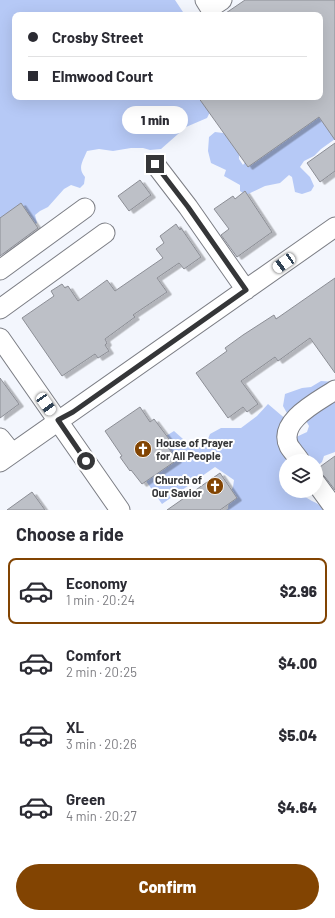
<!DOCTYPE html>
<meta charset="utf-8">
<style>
:root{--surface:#fff;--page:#f2f2f3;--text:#2b2b33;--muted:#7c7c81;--line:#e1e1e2;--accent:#824402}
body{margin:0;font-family:Barlow,sans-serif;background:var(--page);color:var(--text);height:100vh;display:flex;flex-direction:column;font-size:15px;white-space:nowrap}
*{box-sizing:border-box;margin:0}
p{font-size:13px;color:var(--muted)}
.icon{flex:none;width:22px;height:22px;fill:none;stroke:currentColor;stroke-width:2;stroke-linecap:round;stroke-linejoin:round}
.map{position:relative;height:510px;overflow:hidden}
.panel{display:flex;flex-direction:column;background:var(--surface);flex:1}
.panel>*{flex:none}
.hud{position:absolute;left:12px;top:12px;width:311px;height:88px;border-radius:8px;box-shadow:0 4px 16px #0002;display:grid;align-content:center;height:88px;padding:0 16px;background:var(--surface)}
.fabs{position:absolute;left:279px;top:454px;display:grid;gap:8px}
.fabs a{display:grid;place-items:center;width:44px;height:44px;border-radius:50%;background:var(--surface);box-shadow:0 4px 16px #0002;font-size:20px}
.end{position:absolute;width:18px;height:18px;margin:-9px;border:5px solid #353638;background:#fff;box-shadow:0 0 0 2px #fff}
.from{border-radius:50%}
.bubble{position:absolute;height:28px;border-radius:14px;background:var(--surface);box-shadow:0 4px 16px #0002;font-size:13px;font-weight:800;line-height:28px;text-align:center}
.car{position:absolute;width:12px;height:24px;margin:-12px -6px;border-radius:5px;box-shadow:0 0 3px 1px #0007;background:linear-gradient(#fff 24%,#345 0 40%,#fff 0 76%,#345 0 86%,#fff 0)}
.hud b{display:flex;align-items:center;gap:14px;height:38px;font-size:15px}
.hud b+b{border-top:1px solid var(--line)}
.hud i{width:10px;height:10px;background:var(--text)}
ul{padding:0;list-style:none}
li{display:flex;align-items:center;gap:12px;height:66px;margin:0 8px 6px;padding:0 8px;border:2px solid transparent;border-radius:8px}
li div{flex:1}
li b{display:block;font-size:15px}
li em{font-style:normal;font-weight:800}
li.current{border-color:var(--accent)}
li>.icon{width:36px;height:36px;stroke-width:1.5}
h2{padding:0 16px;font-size:18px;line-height:48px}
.button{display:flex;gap:8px;margin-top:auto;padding:8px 16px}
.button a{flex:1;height:46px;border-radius:24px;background:var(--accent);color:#fff;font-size:16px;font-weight:800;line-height:46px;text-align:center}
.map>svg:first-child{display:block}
.green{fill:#b6c9f6}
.building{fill:#bdc0c7;stroke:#8c8e95;filter:url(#shadow)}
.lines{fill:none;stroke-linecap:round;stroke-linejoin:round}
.minor-casing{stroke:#7c7e85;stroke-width:21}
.minor{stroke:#fff;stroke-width:19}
.route{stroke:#353638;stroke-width:5}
.labels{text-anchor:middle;stroke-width:4;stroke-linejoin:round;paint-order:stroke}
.poi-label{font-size:11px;font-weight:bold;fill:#353638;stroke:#fff;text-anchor:start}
</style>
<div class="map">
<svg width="335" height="510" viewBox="0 0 335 510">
<defs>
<filter id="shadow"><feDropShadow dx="4.5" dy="2.5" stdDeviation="0" flood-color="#0004"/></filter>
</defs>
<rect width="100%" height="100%" fill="#f3f6fd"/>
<path class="green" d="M0,0H175L185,15H15V97H213V106L207,118L186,127L161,149L150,150L143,148H131L113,151L99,149L87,151C83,161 77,168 85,177L84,184L80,188L71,185L64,189L48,207L40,211L35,215L37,223L32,226L0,237Z
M319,111L335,139L321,149L314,156L304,161L300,167L310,177L314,186L311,191L302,194L295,192L292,177L289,175L280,183L265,186L246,195L240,191V185L224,176L226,170L211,163L208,151L209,137L215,132L231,134L240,142L239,159L243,165L249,157Z
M321,381L335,382V452L324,456L322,462L316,467V461H295L294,438L307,432L309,426L305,419L288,415L283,406L285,394L302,388L311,387Z
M268,404L288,421L289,461H286V491H298C306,500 318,502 326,510H226L228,509L229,496L233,487L234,480L215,467L162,504L146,481L176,460L164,442L169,439L166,436L174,431L183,439L203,449L207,446L206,444L210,434L221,428H241L257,416Z"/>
<path class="building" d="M245,0H335V140L319,117L248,167L198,97H320V15H223Z
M335,143V171L320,182L307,163Z
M140,180L151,195L129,211L118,196Z
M245,191L272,232L237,257L221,235L229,229L214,209L233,196L235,199Z
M21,203L38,228L0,256V218Z
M176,224L180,230L181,228L201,257L184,269L179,263L157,278L167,292L133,315L135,317L105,339L107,343L105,345L109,351L98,358L95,354L62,376L22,318L54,296L51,291L62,284L65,288L68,286L78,301L107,280L115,291L163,258L156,249L164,243L160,236Z
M335,278V373L310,338L278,361L275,357L241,381L258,404L247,412L243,407L228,418L196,373L227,351L225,348L243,335L274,315L276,319Z
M0,378L19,404L0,418Z
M140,407L150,422L154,419L169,439L164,442L177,460L142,484L131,470L130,471L120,457L122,456L105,431Z
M335,456V490L325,477L317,469Z
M220,473L237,498L220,510H167Z
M32,492L45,510H7Z"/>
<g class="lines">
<defs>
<path id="minor" d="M205,0L210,8L222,0
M155,164L188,207L246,290
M0,270L85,208
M0,309L105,233
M0,338L120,510
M0,438L12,453
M300,461C297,456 292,451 289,446C277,421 319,401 335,390
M0,462L335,227
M316,483L335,509"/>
</defs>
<use href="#minor" class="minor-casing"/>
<use href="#minor" class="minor"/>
</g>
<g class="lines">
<path class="route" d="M86,461L58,420L73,412L246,290L188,207L155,164"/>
</g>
<defs>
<symbol id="church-disc" viewBox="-11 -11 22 22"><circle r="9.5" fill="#824402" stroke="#fff"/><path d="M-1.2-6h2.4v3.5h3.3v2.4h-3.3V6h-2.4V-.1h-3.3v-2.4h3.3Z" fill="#fff"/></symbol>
</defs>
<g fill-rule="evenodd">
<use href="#church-disc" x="133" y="439" width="20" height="20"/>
<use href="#church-disc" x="205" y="476" width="20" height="20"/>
</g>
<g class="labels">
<g class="poi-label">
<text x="156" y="447">House of Prayer<tspan x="156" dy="13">for All People</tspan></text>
<text x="202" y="484" text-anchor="end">Church of<tspan x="202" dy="13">Our Savior</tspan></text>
</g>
</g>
</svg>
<div class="fabs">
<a><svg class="icon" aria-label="layers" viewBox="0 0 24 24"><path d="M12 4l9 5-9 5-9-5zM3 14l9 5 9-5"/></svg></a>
</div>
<i class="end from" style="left:86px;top:461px"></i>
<i class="end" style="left:155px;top:164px"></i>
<div class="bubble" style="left:122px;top:106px;width:66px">1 min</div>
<i class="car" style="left:284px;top:263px;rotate:235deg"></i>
<i class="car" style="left:46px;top:404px;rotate:145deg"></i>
<div class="hud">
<b><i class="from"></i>Crosby Street</b>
<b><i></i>Elmwood Court</b>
</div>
</div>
<section class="panel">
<h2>Choose a ride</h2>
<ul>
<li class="current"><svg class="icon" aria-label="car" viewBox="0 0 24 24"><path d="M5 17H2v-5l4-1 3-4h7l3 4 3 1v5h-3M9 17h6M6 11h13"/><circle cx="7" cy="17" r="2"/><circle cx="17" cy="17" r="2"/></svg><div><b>Economy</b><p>1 min · 20:24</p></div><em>$2.96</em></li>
<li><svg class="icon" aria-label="car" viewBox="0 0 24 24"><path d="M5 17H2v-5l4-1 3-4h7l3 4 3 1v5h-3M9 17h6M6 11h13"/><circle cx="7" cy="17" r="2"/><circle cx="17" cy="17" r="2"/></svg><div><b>Comfort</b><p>2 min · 20:25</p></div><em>$4.00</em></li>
<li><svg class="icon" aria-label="car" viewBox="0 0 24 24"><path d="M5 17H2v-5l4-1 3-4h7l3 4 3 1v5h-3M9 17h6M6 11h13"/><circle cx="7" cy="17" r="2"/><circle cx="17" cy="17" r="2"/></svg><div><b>XL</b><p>3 min · 20:26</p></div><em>$5.04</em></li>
<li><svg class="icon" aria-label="car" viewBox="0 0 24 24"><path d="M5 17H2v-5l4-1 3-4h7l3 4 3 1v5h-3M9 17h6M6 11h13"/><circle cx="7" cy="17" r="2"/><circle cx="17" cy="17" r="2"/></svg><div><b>Green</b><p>4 min · 20:27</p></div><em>$4.64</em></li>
</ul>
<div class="button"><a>Confirm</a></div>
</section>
